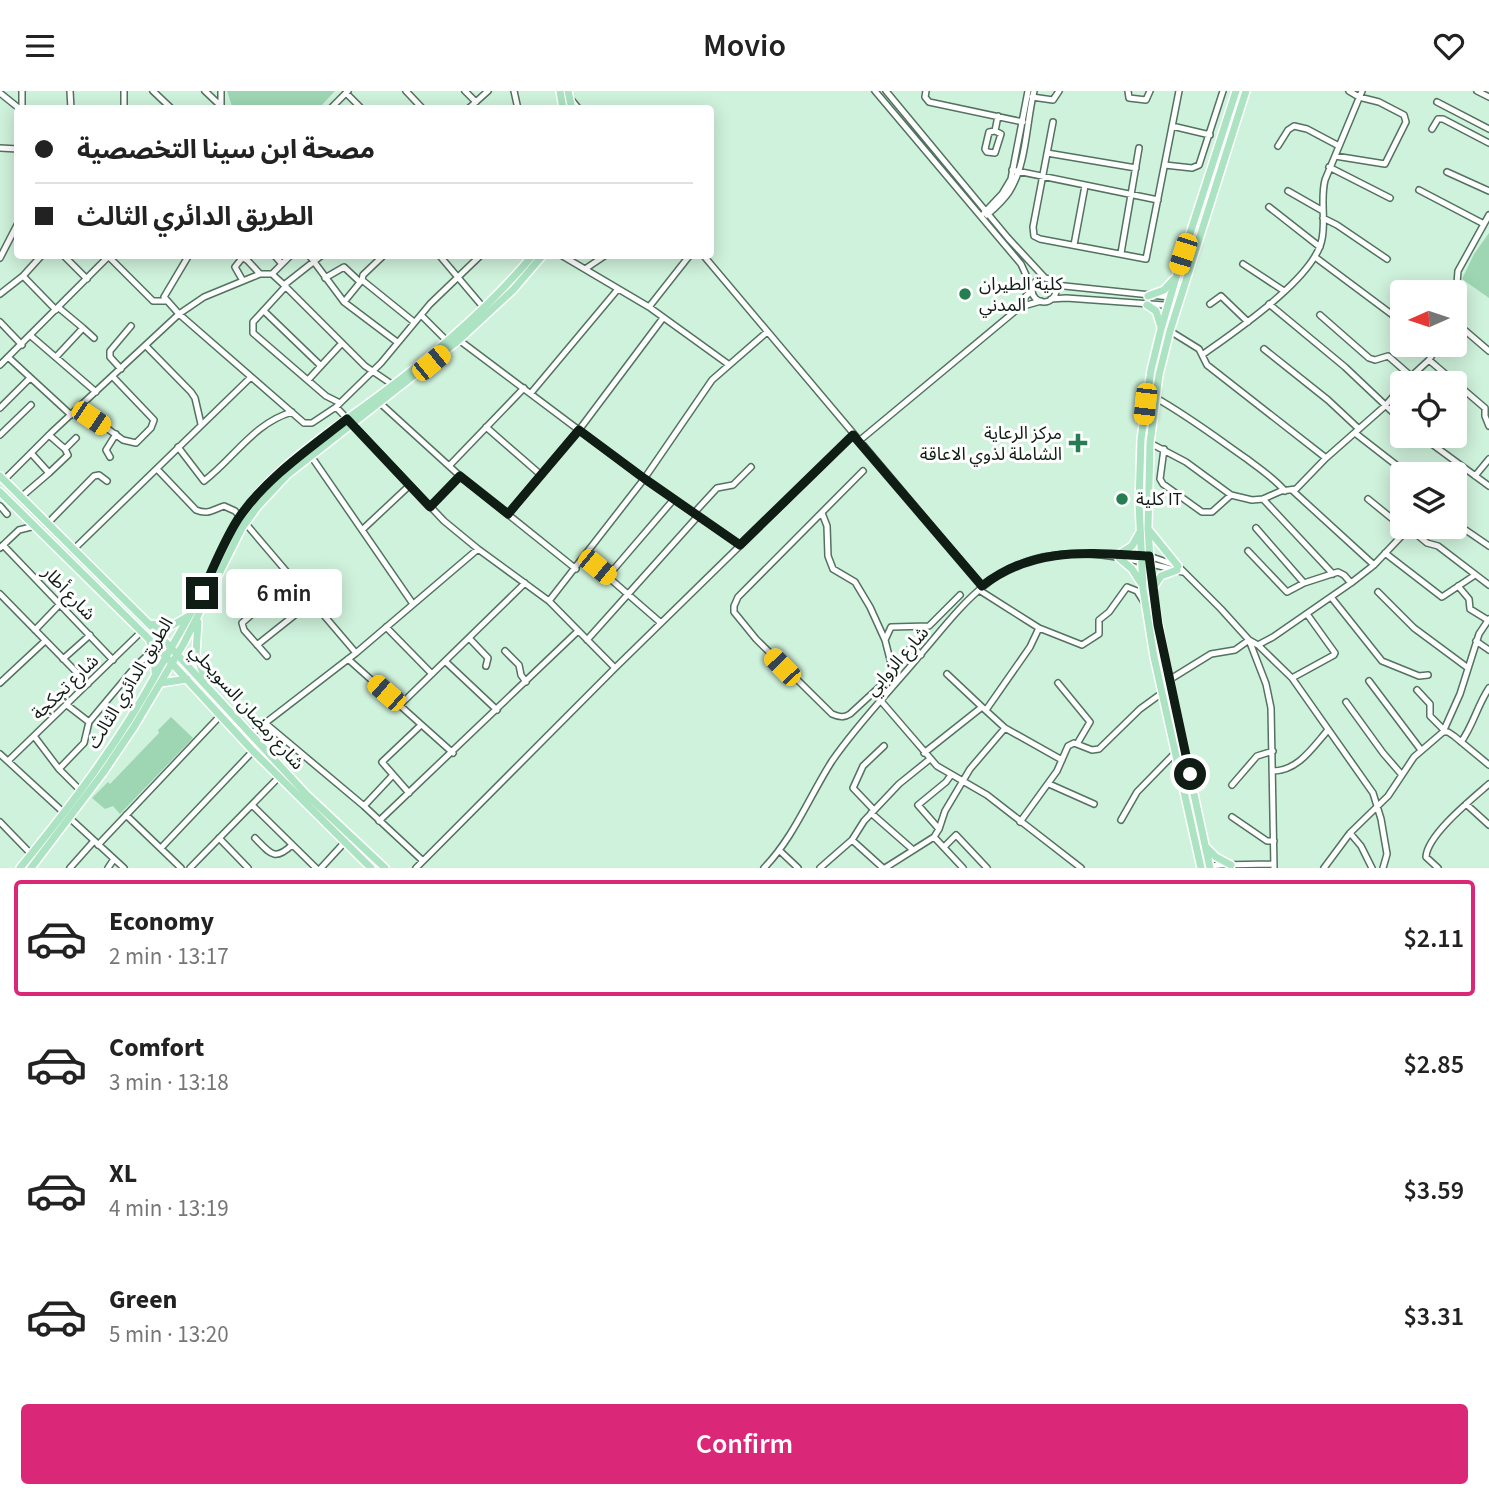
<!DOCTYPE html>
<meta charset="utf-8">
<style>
:root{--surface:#fff;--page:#f6f6f6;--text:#222;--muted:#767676;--line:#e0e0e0;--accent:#db2777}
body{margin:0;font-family:"Source Sans 3","Noto Sans Arabic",sans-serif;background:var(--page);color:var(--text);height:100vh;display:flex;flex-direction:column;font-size:26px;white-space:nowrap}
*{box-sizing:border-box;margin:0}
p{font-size:23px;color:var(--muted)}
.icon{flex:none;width:38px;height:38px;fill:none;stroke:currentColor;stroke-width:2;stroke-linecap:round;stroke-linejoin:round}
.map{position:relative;height:777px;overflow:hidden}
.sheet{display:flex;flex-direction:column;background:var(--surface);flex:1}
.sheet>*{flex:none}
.banner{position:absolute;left:14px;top:14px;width:700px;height:154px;border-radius:7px;box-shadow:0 4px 18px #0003;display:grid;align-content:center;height:154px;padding:0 21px;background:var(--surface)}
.needle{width:46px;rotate:267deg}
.controls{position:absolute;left:1390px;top:189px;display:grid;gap:14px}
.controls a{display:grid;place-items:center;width:77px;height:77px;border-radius:7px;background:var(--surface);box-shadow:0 4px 18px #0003;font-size:35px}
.end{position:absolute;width:32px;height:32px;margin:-16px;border:9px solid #101d15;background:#fff;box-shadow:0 0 0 4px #fff}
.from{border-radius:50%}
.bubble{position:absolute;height:49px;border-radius:7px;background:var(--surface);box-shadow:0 4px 18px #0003;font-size:23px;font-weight:600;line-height:49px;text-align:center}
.car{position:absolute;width:21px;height:42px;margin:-21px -10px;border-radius:9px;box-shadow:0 0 5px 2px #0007;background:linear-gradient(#f5c518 24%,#345 0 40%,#f5c518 0 76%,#345 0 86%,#f5c518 0)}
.banner b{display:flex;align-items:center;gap:24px;height:66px;font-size:26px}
.banner b+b{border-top:2px solid var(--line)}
.banner i{width:18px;height:18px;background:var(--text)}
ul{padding:12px 0 0;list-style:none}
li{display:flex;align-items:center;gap:21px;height:116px;margin:0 14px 10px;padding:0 7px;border:4px solid transparent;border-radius:7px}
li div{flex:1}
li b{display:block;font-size:26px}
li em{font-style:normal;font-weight:600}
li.current{border-color:var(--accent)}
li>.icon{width:63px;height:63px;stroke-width:1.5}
.primary-button{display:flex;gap:14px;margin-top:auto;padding:14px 21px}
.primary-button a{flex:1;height:80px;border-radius:7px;background:var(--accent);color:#fff;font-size:28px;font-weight:600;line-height:80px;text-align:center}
header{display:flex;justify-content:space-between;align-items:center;height:91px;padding:0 21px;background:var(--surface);font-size:32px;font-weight:600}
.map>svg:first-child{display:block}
.green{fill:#9ed6b3}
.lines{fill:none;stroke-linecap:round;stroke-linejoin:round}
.minor-casing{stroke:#53725f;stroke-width:8}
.major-casing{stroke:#fff;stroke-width:10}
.minor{stroke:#fff;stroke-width:5}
.major{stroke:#ace3c3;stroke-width:7}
.route{stroke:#101d15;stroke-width:9}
.poi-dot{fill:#267d51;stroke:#fff;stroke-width:2.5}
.labels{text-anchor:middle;stroke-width:6;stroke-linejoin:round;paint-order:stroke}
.poi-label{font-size:18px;fill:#101d15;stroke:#fff;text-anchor:start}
.street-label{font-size:18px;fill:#101d15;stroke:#fff}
</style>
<header><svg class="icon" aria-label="menu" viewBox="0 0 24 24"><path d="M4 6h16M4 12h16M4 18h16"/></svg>Movio<svg class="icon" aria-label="heart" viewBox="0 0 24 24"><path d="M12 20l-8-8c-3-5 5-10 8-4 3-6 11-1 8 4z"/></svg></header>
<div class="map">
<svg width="1489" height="777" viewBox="0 0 1489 777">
<rect width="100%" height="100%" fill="#cff2dc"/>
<path class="green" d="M227,0H335L319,17L233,18Z
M1489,142V207L1462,188L1474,163Z
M171,626L193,647L120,723L113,715L105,718L92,707L108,691L110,693L159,642L158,639Z"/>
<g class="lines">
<defs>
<path id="minor" d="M22,0V18
M70,0L71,18
M124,0V18
M153,0L172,18
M205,0L224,18
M406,0L423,18
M465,0L476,11
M514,0L518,18
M875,0L1021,173L1032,197
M886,0L1008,147L1045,187
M926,0L925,6L929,11L1023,31
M1128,0L1129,7L1146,9L1150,0
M1477,0L1489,6
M0,2L20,18
M346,2L362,18
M1032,6L1053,9L1059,0
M570,7L579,18
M1437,11L1489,38
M221,15V0
M330,18L348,0
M468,18L488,0
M1053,31L1033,136L1034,145L1040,148L1146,168L1179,0
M1172,35L1210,44
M1432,38L1438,28H1443L1489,52
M995,40L1001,43L995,62L987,61L985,58L989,41L995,40L998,25
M1278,55L1288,39L1294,35L1307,38L1339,55
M0,57L18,58
M1047,62L1136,77
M1335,65L1385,73L1406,31L1404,24L1379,11L1359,6L1349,0
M1165,74L1192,77L1199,74L1223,0
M1329,76L1390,107
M1012,79L1158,109
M1447,81L1489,100
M1419,99L1484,133
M1288,100L1323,120
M1269,116L1320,156
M984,122L1002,103L1011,88L1028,0
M987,124C995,117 1003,110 1009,101C1027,73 1026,32 1034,0
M1323,127L1337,134L1387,168
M1074,154L1085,95
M1121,162L1139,57
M63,164L87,188
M189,164L164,206L179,223L304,332H312L336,316L444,430L478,458L549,510L615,577
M239,164L248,170L260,183
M274,164L282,173
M309,164L344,211L397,251
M322,164L284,194L365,275L393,294
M439,164L483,216
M561,164L649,216L728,273
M703,164L982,495
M109,166L153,210H166
M1315,166L1402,231
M0,167L18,132
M1243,173L1284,200
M585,178L606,164
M272,183L291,164
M23,185L56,219
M325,187L344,176L360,191
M1032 199a12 12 0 1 1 24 0a12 12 0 1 1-24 0Z
M362,189L414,231
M243,190L235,176L243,166
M1055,194L1179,207
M286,195L253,231V242L326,305L340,312
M0,203L23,185L42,164
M1051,208L1066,207L1164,214L1176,219
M344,211L362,189L363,184L384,164
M1210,213L1221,205L1248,231
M1269,213L1345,276L1402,330
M649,216L690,164
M1020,216L1026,205L1032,200
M264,220L321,275
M421,224L446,249
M1320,224L1369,267L1375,269L1388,265L1412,286
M1454,230L1458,180L1489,124
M1454,230L1489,260
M0,231L22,254
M83,237L94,247
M1170,240L1199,258L1207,274L1326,367
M31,245L96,301
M459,249L644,388L740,454
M147,256L191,301L195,307L201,333
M1264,258L1328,309L1359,338
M1202,264C1234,241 1315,187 1322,148C1326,128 1320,109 1325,89L1362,0
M8,266L71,324
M56,266L83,237L59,217
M1429,269L1485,317V325L1489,335
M0,274L110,164
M121,278L110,266V260L131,235
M308,289L342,252
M1404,292L1429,269L1438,254
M531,302L618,198
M1156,307C1188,325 1217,347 1247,368C1260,378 1274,387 1285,400
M380,312L460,385L576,478
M336,316L381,272L430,213L481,164
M0,317L30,287
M79,317L123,349L136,352L151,337L154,329L113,286
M486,336L541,384
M1355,342L1400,377
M0,344L31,314
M49,344L65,358L68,364L49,382
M1421,345L1489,395
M859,350L1020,216L1041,210
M1150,352L1186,371L1231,404L1252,409L1263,408L1281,400L1296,398L1326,367L1385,315L1402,295
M178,356L204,390C234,367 254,332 292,321
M65,358L76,347
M1164,358L1160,388L1163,393L1202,421H1212L1231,404
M311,365L413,513
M110,366L106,359L116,343
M449,375L524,297
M157,378L196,419C208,424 212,419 224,415L235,420L356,562
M863,380L738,506L734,515V521L756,548L832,623C839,626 844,627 850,623L888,588L908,559L914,558L921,564
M1475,385L1489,368
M1454,387L1463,376
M4,389L51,342L179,223L204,206L260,183H272L284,194
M1293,400L1374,474
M21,406L49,382L31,362
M1263,408L1333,483
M1368,408L1406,439
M0,415L7,423
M430,416L460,385
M694,422L717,397L733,394L751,376
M822,422L827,435L828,465L833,478L855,491L870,516L885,549L893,580
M508,423L579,339L663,227
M1454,431L1489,455
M47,433L94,385L99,384L107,390
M1256,437L1304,492
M1409,437L1427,452L1438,455L1489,494
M362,439L410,394
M3,454L113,569
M0,457L19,439L35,435
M73,459L250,287
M1248,460L1287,501L1304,492L1338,481L1344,484L1351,492
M1385,462L1442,506L1475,484
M1121,463L1149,465L1178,475L1221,518L1249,549L1266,593L1271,617L1274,777
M585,466L661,532
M608,485L674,408
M1458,495L1469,508L1470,518L1488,529
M979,499L1039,537L1030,556L986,619
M1378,501L1414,537L1468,577
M0,503L88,593
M1331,506L1382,570L1419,585L1428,584
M549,510L644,388L712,289L767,241
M386,536L432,583
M1039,537L1082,554L1099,543V529L1109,521L1127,496L1137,500L1144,511
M35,539L60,513
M469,547L488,567L486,575
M587,549L698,425
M885,549L891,536L929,535L960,504
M1476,550L1489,559
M257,554L311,511
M1258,554L1273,546L1351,492L1374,474L1410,436
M505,560L519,574L521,584L526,591
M267,565L244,539L242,532L292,488
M63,568L90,544
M348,568L453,662
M446,571L497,619
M947,583L982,616
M1292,587L1334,564L1335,562L1307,523
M1169,589L1211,563L1235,559L1249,549L1258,554L1292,587L1373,702L1381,728L1387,763L1383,777
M1369,590L1421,659
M0,592L45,550
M1058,592L1090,631L1077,653
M1417,599L1430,613V625L1444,639
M881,610L937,675L987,704L1081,777
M1346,611L1383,662L1402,684
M67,614L89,631
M400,614L525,492
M265,632L364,715L423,770
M1443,641H1448L1454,645L1489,674
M251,643L356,562L478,458
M34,645L59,678L80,699
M1461,651C1473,635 1477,615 1489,597
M924,662L982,616L1005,637
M0,663L124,777
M8,670L141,541
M59,678L84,652L89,631L135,576L154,558
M1273,680C1298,680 1313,656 1328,639
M1049,693L1094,713
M1232,694L1257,665L1273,660
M409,702L382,671L421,634
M1466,713L1489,734
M252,714L316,777
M364,715L393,684
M874,719L853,697L863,675L884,655
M871,722L912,758
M126,724L181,777
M1232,726L1267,750H1274
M1121,729L1137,701L1176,661
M379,730L578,540
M0,731L31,763
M1020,731L1057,680L1068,655L1074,652L1092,659L1099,658L1140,618L1162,602
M939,738L918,714L946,691L951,684
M1350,742L1361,755L1372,777
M219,747L248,777
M255,747C270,762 274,771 292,754
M852,749L883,777
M98,754L220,625
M944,756L956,744L987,777
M161,757L253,660
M780,760L798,777
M1200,776L1220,774L1274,773
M70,777L94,750
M108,777L114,768
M190,777L279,686
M321,777L344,752
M416,777L615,577L853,344
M764,777C794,746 809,706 832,670C858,632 891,599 920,564C941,540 960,514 985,494C1041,446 1118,463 1182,481
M820,777L852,749L864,730L899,693L930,668
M885,777L934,746
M963,777L934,746L939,738L945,720L970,678L1005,637L1062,669
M1324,777L1350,742L1388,705L1414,666L1443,641L1460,603L1479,543L1489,528
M1438,777L1426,766C1427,744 1473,707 1489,693"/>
<path id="major" d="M560,0L563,18
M568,0L572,18
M1148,205L1164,199L1173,189
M1147,214L1156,220L1161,236
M0,385L149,533L306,703L385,777
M0,401L156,555L253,660L371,777
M1148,438L1178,475
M1119,463L1132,455L1140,441
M1119,467L1132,478L1141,492
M1153,497L1161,485L1177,479
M198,531L196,563L206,590
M149,533L171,535L187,526
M150,551L154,560L155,580
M161,592L187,588
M1207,757L1216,766L1231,774
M20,777C69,717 117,654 154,587C170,558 188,529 203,499C220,465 234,432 258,403C292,364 340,334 381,303C435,263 489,216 533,164
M31,777L103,682L134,636L184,552L242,437L258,415L287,384L459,249L513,199L543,164
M1201,777L1154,566L1143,498L1139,412L1141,348L1151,279L1161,238L1177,183L1236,0
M1210,777L1164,564L1152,498L1148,437L1150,352L1159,284L1170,240L1246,0"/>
</defs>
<use href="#minor" class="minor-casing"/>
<use href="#major" class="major-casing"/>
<use href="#minor" class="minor"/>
<use href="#major" class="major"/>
</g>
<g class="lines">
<path class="route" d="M202,502C213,477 224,450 238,428C266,387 309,358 347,328L430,416L460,385L508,423L579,339L645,388L740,454L853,344L982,495C1034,455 1088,462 1149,465L1158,534L1190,683"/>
</g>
<g class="poi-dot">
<circle cx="965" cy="203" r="7"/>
<path d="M1074.5 341.5h7v7h7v7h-7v7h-7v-7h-7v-7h7z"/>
<circle cx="1122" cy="408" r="7"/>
</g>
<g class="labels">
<g class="poi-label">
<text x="979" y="199">كلية الطيران<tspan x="979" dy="21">المدني</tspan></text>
<text x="1062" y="348" text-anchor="end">مركز الرعاية<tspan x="1062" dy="21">الشاملة لذوي الاعاقة</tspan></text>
<text x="1136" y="414">كلية IT</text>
</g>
<g class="street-label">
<text transform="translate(69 502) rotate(46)" y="6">شارع أطار</text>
<text transform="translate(897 570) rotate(-49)" y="6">شارع الزوابي</text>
<text transform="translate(130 592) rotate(-59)" y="6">الطريق الدائري الثالث</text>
<text transform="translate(65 596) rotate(-44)" y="6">شارع تجكجة</text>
<text transform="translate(247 616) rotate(48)" y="6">شارع رمضان السويحلي</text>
</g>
</g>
</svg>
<div class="controls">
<a><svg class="needle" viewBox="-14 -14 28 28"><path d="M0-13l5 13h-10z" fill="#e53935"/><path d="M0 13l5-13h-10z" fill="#767676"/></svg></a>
<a><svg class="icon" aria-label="locate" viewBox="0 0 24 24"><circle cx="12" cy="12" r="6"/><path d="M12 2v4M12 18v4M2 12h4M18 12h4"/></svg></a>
<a><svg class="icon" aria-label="layers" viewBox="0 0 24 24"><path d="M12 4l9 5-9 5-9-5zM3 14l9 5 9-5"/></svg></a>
</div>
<i class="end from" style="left:1190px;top:683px"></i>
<i class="end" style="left:202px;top:502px"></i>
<div class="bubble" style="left:226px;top:478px;width:116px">6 min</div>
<i class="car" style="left:1183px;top:163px;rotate:198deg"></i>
<i class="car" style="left:431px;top:272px;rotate:51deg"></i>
<i class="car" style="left:1145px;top:313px;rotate:186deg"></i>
<i class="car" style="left:91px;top:327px;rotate:124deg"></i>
<i class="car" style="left:597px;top:476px;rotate:129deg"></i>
<i class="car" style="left:782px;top:576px;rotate:316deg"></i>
<i class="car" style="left:386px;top:602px;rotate:311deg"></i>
<div class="banner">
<b><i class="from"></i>مصحة ابن سينا التخصصية</b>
<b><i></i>الطريق الدائري الثالث</b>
</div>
</div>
<section class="sheet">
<ul>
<li class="current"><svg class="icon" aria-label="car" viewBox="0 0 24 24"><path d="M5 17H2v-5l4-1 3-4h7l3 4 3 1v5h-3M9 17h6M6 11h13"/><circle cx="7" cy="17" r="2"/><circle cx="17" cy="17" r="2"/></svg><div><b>Economy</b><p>2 min · 13:17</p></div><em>$2.11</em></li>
<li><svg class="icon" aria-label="car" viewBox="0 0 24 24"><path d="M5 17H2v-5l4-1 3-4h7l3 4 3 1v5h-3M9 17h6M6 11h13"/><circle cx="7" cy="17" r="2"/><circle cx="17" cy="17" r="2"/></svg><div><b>Comfort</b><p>3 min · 13:18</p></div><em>$2.85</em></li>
<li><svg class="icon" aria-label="car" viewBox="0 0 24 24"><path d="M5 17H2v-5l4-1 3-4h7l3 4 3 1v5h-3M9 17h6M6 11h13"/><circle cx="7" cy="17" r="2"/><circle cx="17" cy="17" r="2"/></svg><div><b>XL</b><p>4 min · 13:19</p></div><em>$3.59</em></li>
<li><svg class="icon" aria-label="car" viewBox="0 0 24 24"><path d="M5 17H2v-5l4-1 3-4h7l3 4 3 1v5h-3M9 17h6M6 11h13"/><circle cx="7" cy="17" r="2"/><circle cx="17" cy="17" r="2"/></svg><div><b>Green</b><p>5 min · 13:20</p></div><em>$3.31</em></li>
</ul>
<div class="primary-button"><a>Confirm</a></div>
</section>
